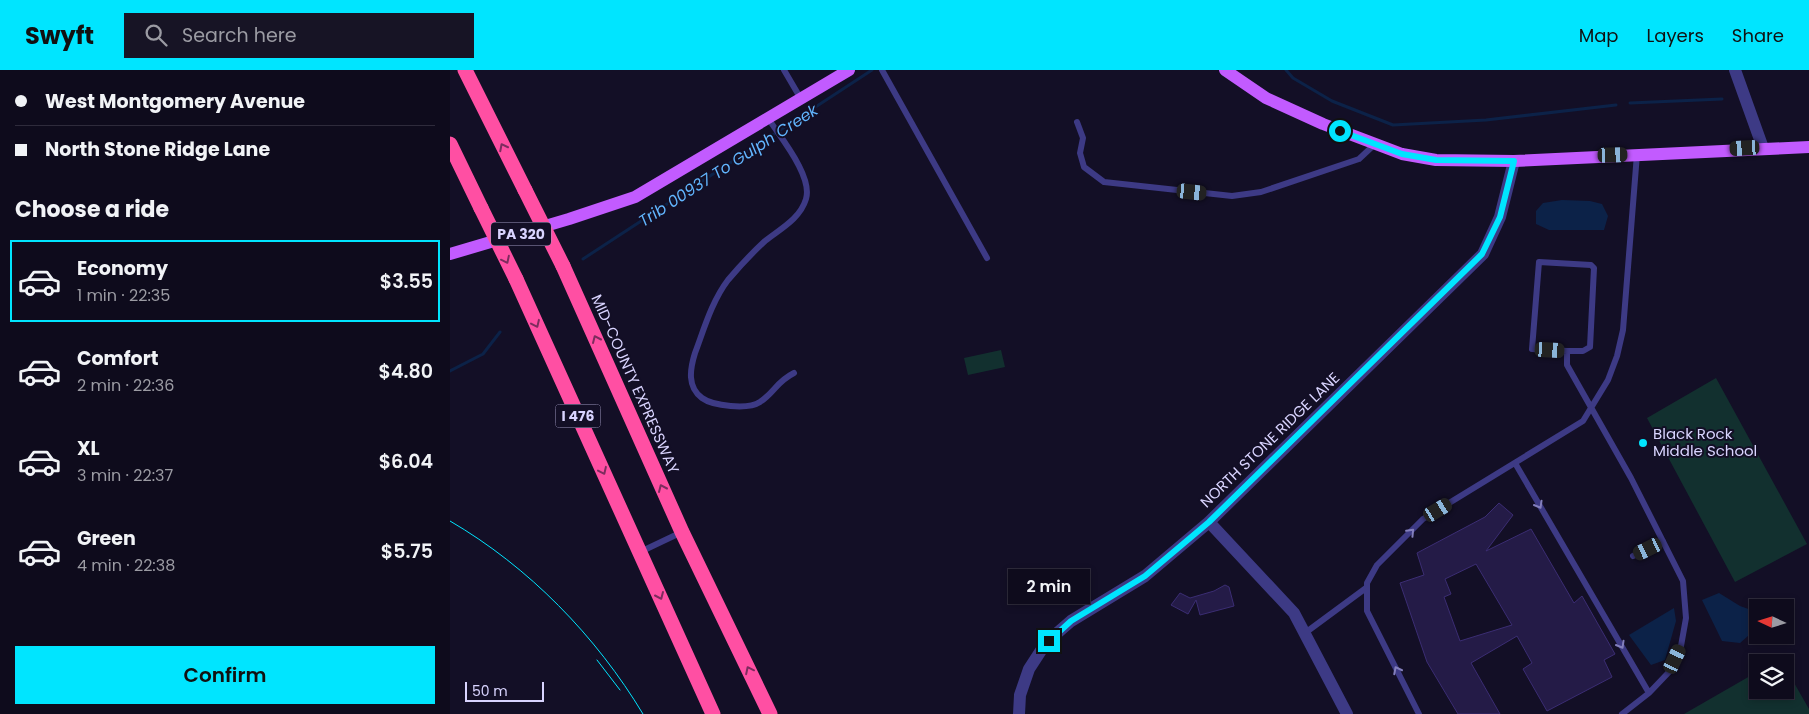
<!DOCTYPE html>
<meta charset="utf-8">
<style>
:root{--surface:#0e0b1c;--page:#171425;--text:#f1f3f6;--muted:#9b9ba3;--line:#2e2b3b;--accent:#00e5ff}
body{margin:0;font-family:Poppins,sans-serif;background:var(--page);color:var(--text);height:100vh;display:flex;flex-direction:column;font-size:19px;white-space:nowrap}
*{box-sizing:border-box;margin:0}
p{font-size:16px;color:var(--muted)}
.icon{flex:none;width:28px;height:28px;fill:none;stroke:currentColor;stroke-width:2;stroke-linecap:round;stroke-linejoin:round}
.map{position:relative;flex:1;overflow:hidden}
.sheet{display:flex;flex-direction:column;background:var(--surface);width:450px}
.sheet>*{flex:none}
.hud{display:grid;align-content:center;height:110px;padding:0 15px;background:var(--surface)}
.needle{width:32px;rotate:274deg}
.controls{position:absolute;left:1299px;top:529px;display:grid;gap:10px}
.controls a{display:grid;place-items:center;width:45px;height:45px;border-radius:0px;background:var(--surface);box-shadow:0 2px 8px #0003,0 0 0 1px var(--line);font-size:25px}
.scale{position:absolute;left:15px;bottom:12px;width:79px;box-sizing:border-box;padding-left:5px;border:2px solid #d9d4ff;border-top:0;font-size:14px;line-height:18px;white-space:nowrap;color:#d9d4ff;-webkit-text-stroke:4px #130f26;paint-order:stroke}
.end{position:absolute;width:22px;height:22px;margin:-11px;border:6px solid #00e5ff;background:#111;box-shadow:0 0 0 2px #111}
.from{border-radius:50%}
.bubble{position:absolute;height:35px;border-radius:0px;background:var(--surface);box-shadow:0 2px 8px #0003,0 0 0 1px var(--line);font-size:16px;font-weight:600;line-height:35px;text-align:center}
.car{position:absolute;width:15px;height:30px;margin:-15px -8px;border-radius:6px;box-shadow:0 0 4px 1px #0007;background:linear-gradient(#222 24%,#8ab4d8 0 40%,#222 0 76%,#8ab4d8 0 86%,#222 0)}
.hud b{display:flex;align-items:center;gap:18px;height:48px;font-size:19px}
.hud b+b{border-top:1px solid var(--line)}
.hud i{width:12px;height:12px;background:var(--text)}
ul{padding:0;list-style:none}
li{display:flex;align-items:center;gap:15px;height:82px;margin:0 10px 8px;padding:0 5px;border:2px solid transparent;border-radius:0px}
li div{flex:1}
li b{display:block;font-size:19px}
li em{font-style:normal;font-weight:600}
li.active{border-color:var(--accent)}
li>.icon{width:45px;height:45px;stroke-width:1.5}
h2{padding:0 15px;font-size:22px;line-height:60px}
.button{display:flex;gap:10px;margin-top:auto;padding:10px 15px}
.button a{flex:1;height:58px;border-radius:0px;background:var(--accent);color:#111;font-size:20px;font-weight:600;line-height:58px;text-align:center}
header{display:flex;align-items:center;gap:30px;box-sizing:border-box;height:70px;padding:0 25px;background:var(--accent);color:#111}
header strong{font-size:24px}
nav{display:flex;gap:28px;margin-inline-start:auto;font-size:18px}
.search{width:350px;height:45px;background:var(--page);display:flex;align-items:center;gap:12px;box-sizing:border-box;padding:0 18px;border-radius:0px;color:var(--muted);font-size:19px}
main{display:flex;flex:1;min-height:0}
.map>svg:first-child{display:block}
.green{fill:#12302f}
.water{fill:#0c2248}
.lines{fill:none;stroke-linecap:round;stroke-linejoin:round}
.stream{stroke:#0c2248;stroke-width:3}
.building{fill:#241b47;stroke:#3b2d73;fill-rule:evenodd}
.lane{stroke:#3d3a85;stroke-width:6}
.street{stroke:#3d3a85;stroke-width:12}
.primary{stroke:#c25bff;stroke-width:12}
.highway{stroke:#ff4fa3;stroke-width:15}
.tram{stroke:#00e5ff;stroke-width:1}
.highway-bridge{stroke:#ff4fa3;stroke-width:15}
.oneway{stroke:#7d2c5e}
.oneway2{stroke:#837fbc}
.route{stroke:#00e5ff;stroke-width:6}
.poi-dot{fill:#00e5ff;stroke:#130f26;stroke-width:2}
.labels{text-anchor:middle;stroke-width:4;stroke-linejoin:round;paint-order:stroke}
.shield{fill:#130f26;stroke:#9e99be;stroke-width:1}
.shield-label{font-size:14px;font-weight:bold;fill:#d9d4ff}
.street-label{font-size:15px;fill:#d9d4ff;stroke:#130f26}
.poi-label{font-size:15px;fill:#d9d4ff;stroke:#130f26;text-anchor:start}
.water-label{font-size:16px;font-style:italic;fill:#62b6ff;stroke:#130f26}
</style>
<header>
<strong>Swyft</strong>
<div class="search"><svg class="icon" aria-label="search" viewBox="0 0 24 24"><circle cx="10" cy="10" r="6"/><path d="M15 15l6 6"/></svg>Search here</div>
<nav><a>Map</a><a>Layers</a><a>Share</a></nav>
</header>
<main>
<section class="sheet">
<div class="hud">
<b><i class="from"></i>West Montgomery Avenue</b>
<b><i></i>North Stone Ridge Lane</b>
</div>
<h2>Choose a ride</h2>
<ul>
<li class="active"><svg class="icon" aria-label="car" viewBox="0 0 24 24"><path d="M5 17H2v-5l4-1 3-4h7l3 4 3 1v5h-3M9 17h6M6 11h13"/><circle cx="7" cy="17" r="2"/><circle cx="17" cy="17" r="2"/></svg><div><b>Economy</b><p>1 min · 22:35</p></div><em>$3.55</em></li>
<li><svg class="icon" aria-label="car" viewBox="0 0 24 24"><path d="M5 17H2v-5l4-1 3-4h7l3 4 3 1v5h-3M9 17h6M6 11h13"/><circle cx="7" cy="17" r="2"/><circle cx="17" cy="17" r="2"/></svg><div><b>Comfort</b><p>2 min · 22:36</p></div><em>$4.80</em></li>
<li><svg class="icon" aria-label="car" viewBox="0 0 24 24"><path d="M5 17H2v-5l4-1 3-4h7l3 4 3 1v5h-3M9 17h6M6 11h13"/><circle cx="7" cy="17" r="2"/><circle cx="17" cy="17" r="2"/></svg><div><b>XL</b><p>3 min · 22:37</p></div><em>$6.04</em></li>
<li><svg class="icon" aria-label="car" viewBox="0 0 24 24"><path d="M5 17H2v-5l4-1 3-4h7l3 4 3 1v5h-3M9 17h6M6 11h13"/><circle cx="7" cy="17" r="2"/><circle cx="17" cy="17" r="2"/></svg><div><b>Green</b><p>4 min · 22:38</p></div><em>$5.75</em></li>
</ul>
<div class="button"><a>Confirm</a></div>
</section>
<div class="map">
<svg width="1359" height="644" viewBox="0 0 1359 644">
<rect width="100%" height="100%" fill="#130f26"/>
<path class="green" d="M551,280L555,297L518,305L514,288Z
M1266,308L1357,474L1285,512L1197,348Z
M1335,597L1359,639V644H1234L1307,602L1308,620H1335Z"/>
<path class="water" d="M1112,130L1140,131L1152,134L1158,146L1154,160H1099L1086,154V141L1093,133Z
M1269,523L1290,536L1307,542V558L1290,573L1272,571L1252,530Z
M1224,538L1226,551L1215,590L1201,595L1179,565Z"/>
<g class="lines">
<path class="stream" d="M836,0L843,8L882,31L943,55L1036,50L1166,35
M1180,33L1272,29
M133,189L422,0
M0,301L33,284L50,262"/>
</g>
<path class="building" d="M1049,433L1063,445L1036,481L1081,459L1124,533L1132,526L1165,584L1154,590L1162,607L1097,641L1073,599L1082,593L1067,566L1021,593L1050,644H1008L977,592L950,513L974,505L967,483L1035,447ZM1026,494L1062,555L1010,571L994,527L1001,524L995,509Z
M775,515L779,517L784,536L750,545L746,530L738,544L721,535L730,523L740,528L764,521Z"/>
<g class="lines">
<path class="lane" d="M334,0L351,29
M432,0L537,188
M318,48C330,67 363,106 356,129C350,149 330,159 315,171C302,183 289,197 278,210C262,231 254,259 245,283C240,299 237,317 252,328C263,336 298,340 310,332C325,322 326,312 344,303
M627,52L633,68L630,83L634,97L654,112L782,126L811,122L909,89L925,74
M1117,281L1082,279L1089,192L1141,195L1144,198L1140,277L1133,281H1117V295L1181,408L1233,511L1236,548L1231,576L1219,602L1199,623L1172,644
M1065,393L1199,623
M190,482L232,462
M1183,486L1213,471
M855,563L916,518
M969,644L917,541V513L927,495L973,449L1133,351L1158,310L1167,286L1173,260L1187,84"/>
<path class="street" d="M1285,0L1313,78
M759,452L844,543L897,644
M569,644L570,625L579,599L592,579L606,564L621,551L695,506L759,452L1033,184L1050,147L1064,91"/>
<path class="primary" d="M775,0L816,28L873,54L952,84L986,90L1064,91L1359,77
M0,184L119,149L185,127L399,0"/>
<path class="highway" d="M15,0L75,120
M0,74L31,138
M113,196L232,462L320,644
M66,209L263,644"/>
<path class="tram" d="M0,451C79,497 146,566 193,644
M147,590L170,620"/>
<path class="highway-bridge" d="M75,120L113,196
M31,138L66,209"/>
</g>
<defs><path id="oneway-chevron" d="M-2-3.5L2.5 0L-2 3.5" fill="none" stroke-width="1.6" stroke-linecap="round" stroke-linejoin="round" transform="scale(1.25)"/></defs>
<g class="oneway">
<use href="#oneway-chevron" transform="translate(53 77) rotate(-117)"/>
<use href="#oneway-chevron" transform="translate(56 190) rotate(64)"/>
<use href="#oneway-chevron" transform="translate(86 254) rotate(65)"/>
<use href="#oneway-chevron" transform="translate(146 269) rotate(-114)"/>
<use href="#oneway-chevron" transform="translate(153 401) rotate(65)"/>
<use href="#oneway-chevron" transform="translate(212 418) rotate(-114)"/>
<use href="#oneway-chevron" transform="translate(210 526) rotate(66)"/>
<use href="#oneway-chevron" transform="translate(299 600) rotate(-116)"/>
</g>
<g class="oneway2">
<use href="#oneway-chevron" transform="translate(1089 435) rotate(60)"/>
<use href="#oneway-chevron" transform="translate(961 462) rotate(-46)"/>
<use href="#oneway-chevron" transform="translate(1171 575) rotate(60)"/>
<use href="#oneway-chevron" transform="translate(947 600) rotate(-117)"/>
</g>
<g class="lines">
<path class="route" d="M599,571L621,551L695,506L759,452L1032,184L1050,147L1064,91L986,90L952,84L890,61"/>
</g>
<circle class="poi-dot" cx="1193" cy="373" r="5"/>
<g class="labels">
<g class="shield">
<rect x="41" y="152.5" width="60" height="23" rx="4"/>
<rect x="105.5" y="334.5" width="45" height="23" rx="4"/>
</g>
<g class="shield-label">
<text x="71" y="169">PA 320</text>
<text x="128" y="351">I 476</text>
</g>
<g class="street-label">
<text transform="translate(185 314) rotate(66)" y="5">MID-COUNTY EXPRESSWAY</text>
<text transform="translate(820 370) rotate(-44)" y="5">NORTH STONE RIDGE LANE</text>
</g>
<g class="poi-label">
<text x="1203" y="369">Black Rock<tspan x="1203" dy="17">Middle School</tspan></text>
</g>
<g class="water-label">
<text transform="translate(278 95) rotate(-33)" y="6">Trib 00937 To Gulph Creek</text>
</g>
</g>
</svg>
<div class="controls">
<a><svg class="needle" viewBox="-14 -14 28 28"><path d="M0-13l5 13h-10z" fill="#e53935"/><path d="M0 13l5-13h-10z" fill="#9b9ba3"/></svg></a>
<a><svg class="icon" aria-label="layers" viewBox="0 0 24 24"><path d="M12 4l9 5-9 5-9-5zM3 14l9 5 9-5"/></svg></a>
</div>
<div class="scale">50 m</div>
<i class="end from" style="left:890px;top:61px"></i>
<i class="end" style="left:599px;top:571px"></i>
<div class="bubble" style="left:558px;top:499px;width:82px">2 min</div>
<i class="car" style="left:1295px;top:78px;rotate:267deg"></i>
<i class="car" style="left:1163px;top:85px;rotate:88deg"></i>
<i class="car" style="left:742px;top:122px;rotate:96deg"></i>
<i class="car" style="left:1100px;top:280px;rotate:93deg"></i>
<i class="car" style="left:988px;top:440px;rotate:59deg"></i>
<i class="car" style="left:1198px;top:479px;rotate:244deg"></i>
<i class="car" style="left:1225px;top:589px;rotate:25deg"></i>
</div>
</main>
